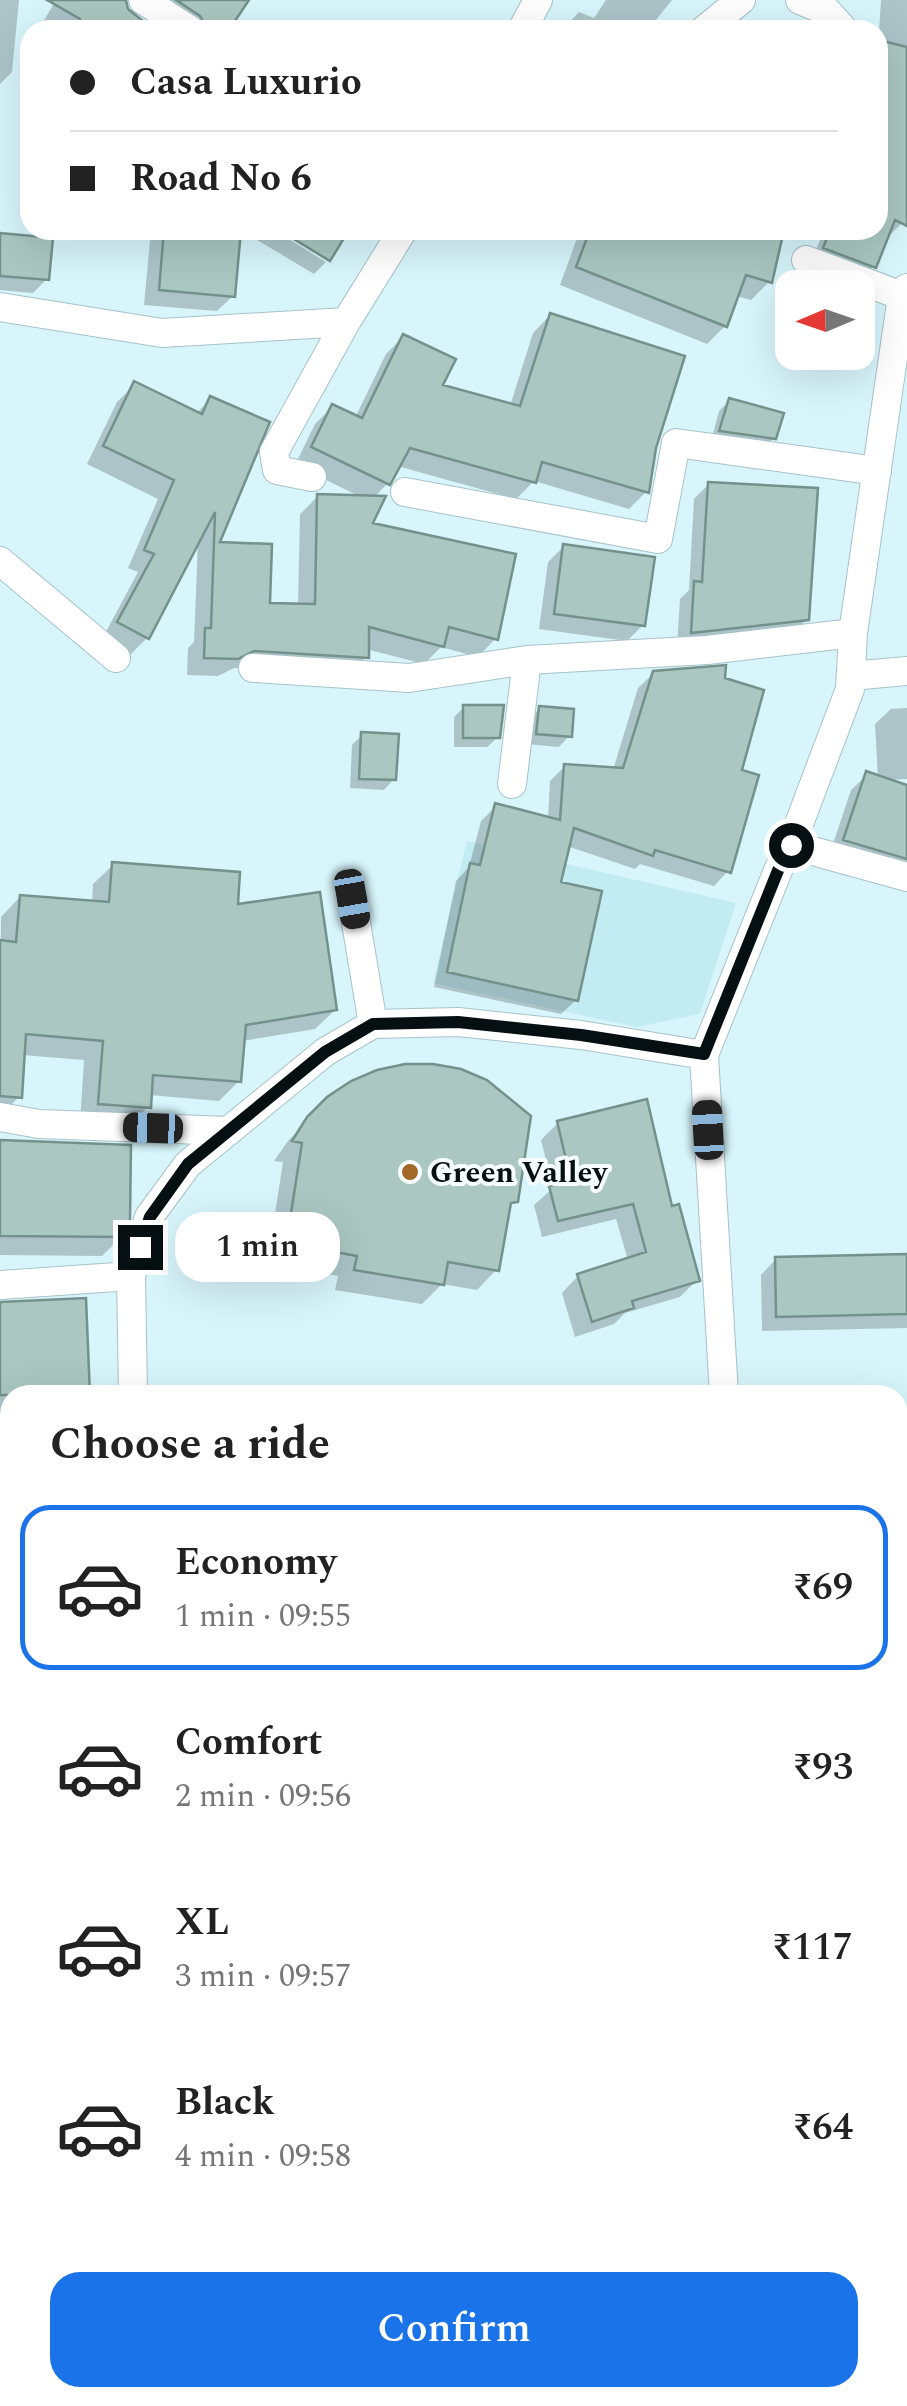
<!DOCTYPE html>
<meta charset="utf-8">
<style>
:root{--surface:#fff;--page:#f6f6f6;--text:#222;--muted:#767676;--line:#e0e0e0;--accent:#1a73e8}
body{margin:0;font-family:Spectral,serif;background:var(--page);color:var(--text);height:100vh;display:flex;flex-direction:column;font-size:38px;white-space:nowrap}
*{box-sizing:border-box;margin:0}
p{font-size:32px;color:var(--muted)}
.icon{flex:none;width:55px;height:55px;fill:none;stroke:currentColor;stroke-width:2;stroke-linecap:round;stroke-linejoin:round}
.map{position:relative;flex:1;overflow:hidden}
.panel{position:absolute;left:0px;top:1385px;width:908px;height:1022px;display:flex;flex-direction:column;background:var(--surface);border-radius:30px 30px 0 0;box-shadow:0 10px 40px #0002}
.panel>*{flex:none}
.hud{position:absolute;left:20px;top:20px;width:868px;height:220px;border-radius:30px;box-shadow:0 10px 40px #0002;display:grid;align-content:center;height:220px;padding:0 50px;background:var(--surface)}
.needle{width:65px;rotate:268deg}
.controls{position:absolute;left:775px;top:270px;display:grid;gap:20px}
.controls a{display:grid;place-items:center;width:100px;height:100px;border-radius:20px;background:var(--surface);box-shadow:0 10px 40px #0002;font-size:50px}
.end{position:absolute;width:45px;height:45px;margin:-22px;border:12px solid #061012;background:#fff;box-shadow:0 0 0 5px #fff}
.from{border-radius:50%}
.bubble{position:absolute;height:70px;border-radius:30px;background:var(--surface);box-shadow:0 10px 40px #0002;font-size:32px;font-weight:600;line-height:70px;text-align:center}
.car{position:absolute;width:30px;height:60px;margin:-30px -15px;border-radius:12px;box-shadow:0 0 8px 2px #0007;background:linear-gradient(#222 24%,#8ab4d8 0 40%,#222 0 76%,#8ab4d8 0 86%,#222 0)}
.hud b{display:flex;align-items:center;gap:35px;height:95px;font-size:38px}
.hud b+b{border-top:2px solid var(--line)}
.hud i{width:25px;height:25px;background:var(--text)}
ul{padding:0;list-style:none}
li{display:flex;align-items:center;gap:30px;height:165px;margin:0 20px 15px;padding:0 30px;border:5px solid transparent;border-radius:30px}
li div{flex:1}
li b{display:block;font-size:38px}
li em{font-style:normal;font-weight:600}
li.on{border-color:var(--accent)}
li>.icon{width:90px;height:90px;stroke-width:1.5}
h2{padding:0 50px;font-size:45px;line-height:120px}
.primary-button{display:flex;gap:20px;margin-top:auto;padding:20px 50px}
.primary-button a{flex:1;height:115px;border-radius:30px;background:var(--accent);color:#fff;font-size:40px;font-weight:600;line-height:115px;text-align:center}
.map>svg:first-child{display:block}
.built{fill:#c3ebf2}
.shadow{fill:#0003}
.building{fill:#aac7c1;stroke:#75918b;stroke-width:2.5}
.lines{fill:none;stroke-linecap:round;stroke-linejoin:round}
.minor-casing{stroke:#a6c3c9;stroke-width:30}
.minor{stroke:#fff;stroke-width:28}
.route{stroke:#061012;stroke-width:12}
.poi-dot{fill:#a26827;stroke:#f7fdff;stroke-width:4}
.labels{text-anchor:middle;stroke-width:8;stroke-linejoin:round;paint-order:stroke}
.poi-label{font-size:30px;font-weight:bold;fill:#061012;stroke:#f7fdff;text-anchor:start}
</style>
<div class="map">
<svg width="907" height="2406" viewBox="0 0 907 2406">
<rect width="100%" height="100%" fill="#d7f5fb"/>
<path class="built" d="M467,841L736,903L700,1014L636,1027L433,983Z"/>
<path class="shadow" d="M0,0H19L12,72L0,84Z
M56,0H119L132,17L153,30H57L43,22Z
M163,0H246L224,30H206Z
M606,0H672L648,30L630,21L627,30H562L579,12L594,18Z
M881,0H907V214L902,223L890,235L887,234L874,266L862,279L812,260L824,230H878V48Z
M151,230H238L233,296L217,311L144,305Z
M263,230H274L326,262L314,274L257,240Z
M580,230H781L769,282L751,300L736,296L725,326L707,344L560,285Z
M0,235L47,279L33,293L0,290Z
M550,315L653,447L646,492L629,509L534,481L516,499L397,466L388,483L373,498L370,524L496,638L478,657L441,647L424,664L366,649V657L348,675L234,668L218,676L187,675L188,648L194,642L198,541L147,638L129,656L101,641L138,572L128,568L158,499L87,464L117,402L135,384L196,414L210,399L267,424L216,544L267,606H298L300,514L318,496L363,498L295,465L315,424L332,407L355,418L386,354L403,337L439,387L510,406L533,333Z
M729,401L774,438L763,448L711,441L719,411Z
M709,484L807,619L792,634L677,647L680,599L689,590L694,499Z
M564,546L643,625L627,641L539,629L548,562Z
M654,673L739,771L728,871L714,886L640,864L635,869L567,846L558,884L576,1000L561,1014L434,987L456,881L469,867L481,821L496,806L548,819L550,781L565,766L613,770L638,688Z
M464,707L498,737L487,747H454V717Z
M540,708L569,736L559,747L527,744L530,719Z
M907,708V779L884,780L907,788V880L829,856L851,790L867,775L878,778L875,724L891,709Z
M362,735L394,779L384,790L350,788L352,745Z
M113,865L235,907L335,1010L315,1029L242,1041L239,1081L219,1101L149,1095L148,1107L128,1126L80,1123L84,1060L22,1055L19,1097L0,1116L1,917L20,897L92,903L93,884Z
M329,1099L515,1201L507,1209L497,1269L477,1290L442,1284L422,1304L335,1290L338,1276L311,1271L313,1257L283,1252L286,1235L272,1233L283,1162L274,1161L288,1141Z
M558,1123L670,1209L697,1280L680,1297L625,1313L614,1324L575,1337L562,1293L578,1276L628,1260L616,1219L542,1237L534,1205L553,1188L541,1140Z
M0,1143L122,1236L102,1256L0,1255Z
M907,1257V1328L762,1331L761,1275L776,1259Z
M0,1305L88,1395H10V1472L0,1473Z
M0,1496L10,1497V1580L0,1579Z
M898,1510L907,1511V1646L898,1645Z
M898,1673L907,1674V1768L898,1767Z
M0,1760H10V2019L0,2020Z
M907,1911V2026L898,2028V1913Z
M0,2034H10V2230H0Z
M10,2282V2398H195L197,2406H0V2284Z
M907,2360V2406H873V2398H898V2361Z
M244,2398H506L507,2406H241Z
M635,2398H724L851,2406H635Z"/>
<path class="building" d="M47,0H126L128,9L143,21L138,30H74L80,19Z
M176,0H249L229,30H208L200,16Z
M883,41L907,47V226L895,220L876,268L823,248L830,230H878V65Z
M164,230H241L235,297L159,290Z
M279,230H349L330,261Z
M590,230H784L772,283L746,275L727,327L576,267Z
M0,233L53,238L49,280L0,276Z
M550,313L685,356L656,448L649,493L542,462L536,483L410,448L390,485L311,447L332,404L362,418L403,334L456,359L443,385L520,406Z
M134,381L202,414L210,396L270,422L220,542L272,544L270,603L315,604L317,494L386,496L373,523L516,554L498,640L449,627L444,647L369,627V658L254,651L238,659L204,658L205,628H211L215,512L149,639L117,622L154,554L144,550L174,480L103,446Z
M729,398L784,413L776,439L719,431Z
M708,482L818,488L809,620L691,633L694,581L702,582Z
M563,544L655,557L645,626L554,614Z
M726,665L725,678L764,690L742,770L759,775L731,873L655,850L653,856L574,828L561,882L602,891L578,1001L447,972L470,863L480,865L495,803L560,820L564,764L623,768L653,671Z
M463,705H504L500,738H463Z
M539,706L574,709L572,737L536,734Z
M361,732L399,734L396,780L359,779Z
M866,771L907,785V859L843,840Z
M112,862L240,872L238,904L320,892L337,1010L246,1025L241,1082L153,1075L151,1108L98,1104L103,1041L26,1034L22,1098L0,1096V940L16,942L20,895L109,902Z
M405,1064H433L461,1069L487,1080L531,1116L518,1202L511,1203L499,1271L448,1262L444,1285L354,1270L357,1256L330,1251L332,1237L302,1233L305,1215L291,1213L302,1143L292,1141L307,1117L327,1097L351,1081L377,1070Z
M647,1099L672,1206L679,1204L700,1281L632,1301L634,1308L592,1322L577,1274L646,1252L633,1204L558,1221L549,1186L571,1181L557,1121Z
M0,1140L131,1145L130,1219L125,1237L0,1236Z
M907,1254V1314L776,1317L775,1257Z
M86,1298L90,1395H0V1302Z"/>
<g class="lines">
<defs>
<path id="minor" d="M143,0L190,30
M800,0L827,11L844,30
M522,30L538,0
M704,30L741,0
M806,260L902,296
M0,307L162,333L346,322L274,452L277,470L312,477
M346,322L403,230
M405,492L658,539L676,443L877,471
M0,561L116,658
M253,668L409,678L527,660
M851,676L907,671
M512,784L527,660L707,650L853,633
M791,845L907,877
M352,899L373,1024
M0,1117L39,1124L229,1131
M0,1285L131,1276
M133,1395L131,1276L149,1217L188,1164L325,1052L373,1024L458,1022L581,1035L704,1055
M724,1395L704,1055L779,868L791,845L850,689L853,633L902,296L907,288
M898,1491L907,1492
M898,1647L907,1648
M0,1735H10
M898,1793L907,1798
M0,2015L10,2014
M898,2140L907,2130
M0,2213H10
M0,2248H10
M236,2398L238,2406
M528,2398L529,2406
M583,2398L584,2406"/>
</defs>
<use href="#minor" class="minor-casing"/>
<use href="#minor" class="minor"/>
</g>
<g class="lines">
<path class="route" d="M140,1247L150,1217L188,1164L325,1052L373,1024L458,1022L581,1035L704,1054L779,868L791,845"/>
</g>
<circle class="poi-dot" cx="410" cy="1172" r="10"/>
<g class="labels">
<g class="poi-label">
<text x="430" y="1182">Green Valley</text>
</g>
</g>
</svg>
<div class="controls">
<a><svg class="needle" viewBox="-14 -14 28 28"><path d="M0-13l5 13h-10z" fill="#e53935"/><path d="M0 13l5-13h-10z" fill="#767676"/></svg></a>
</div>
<i class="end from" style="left:791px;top:845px"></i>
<i class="end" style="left:140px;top:1247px"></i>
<div class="bubble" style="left:175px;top:1212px;width:165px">1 min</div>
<i class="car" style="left:352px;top:899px;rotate:170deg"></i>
<i class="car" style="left:153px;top:1128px;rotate:272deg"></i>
<i class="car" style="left:708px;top:1130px;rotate:357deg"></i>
<div class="hud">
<b><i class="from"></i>Casa Luxurio</b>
<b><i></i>Road No 6</b>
</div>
<section class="panel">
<h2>Choose a ride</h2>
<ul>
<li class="on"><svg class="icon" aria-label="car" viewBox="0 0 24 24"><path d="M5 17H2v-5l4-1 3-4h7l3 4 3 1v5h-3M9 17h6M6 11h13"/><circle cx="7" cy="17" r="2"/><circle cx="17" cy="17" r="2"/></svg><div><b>Economy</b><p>1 min · 09:55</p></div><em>₹69</em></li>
<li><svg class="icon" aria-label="car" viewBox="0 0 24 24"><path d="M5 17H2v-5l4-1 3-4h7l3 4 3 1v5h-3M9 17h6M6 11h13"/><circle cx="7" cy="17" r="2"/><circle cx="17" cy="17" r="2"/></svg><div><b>Comfort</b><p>2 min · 09:56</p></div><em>₹93</em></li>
<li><svg class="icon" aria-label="car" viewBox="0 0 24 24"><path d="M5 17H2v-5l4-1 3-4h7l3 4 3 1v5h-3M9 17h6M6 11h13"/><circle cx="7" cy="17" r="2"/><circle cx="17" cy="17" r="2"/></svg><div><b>XL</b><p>3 min · 09:57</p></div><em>₹117</em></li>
<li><svg class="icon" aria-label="car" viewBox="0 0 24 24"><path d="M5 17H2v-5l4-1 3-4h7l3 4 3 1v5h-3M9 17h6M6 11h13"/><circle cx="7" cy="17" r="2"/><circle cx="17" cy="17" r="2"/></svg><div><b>Black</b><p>4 min · 09:58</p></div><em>₹64</em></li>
</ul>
<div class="primary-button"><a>Confirm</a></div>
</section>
</div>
